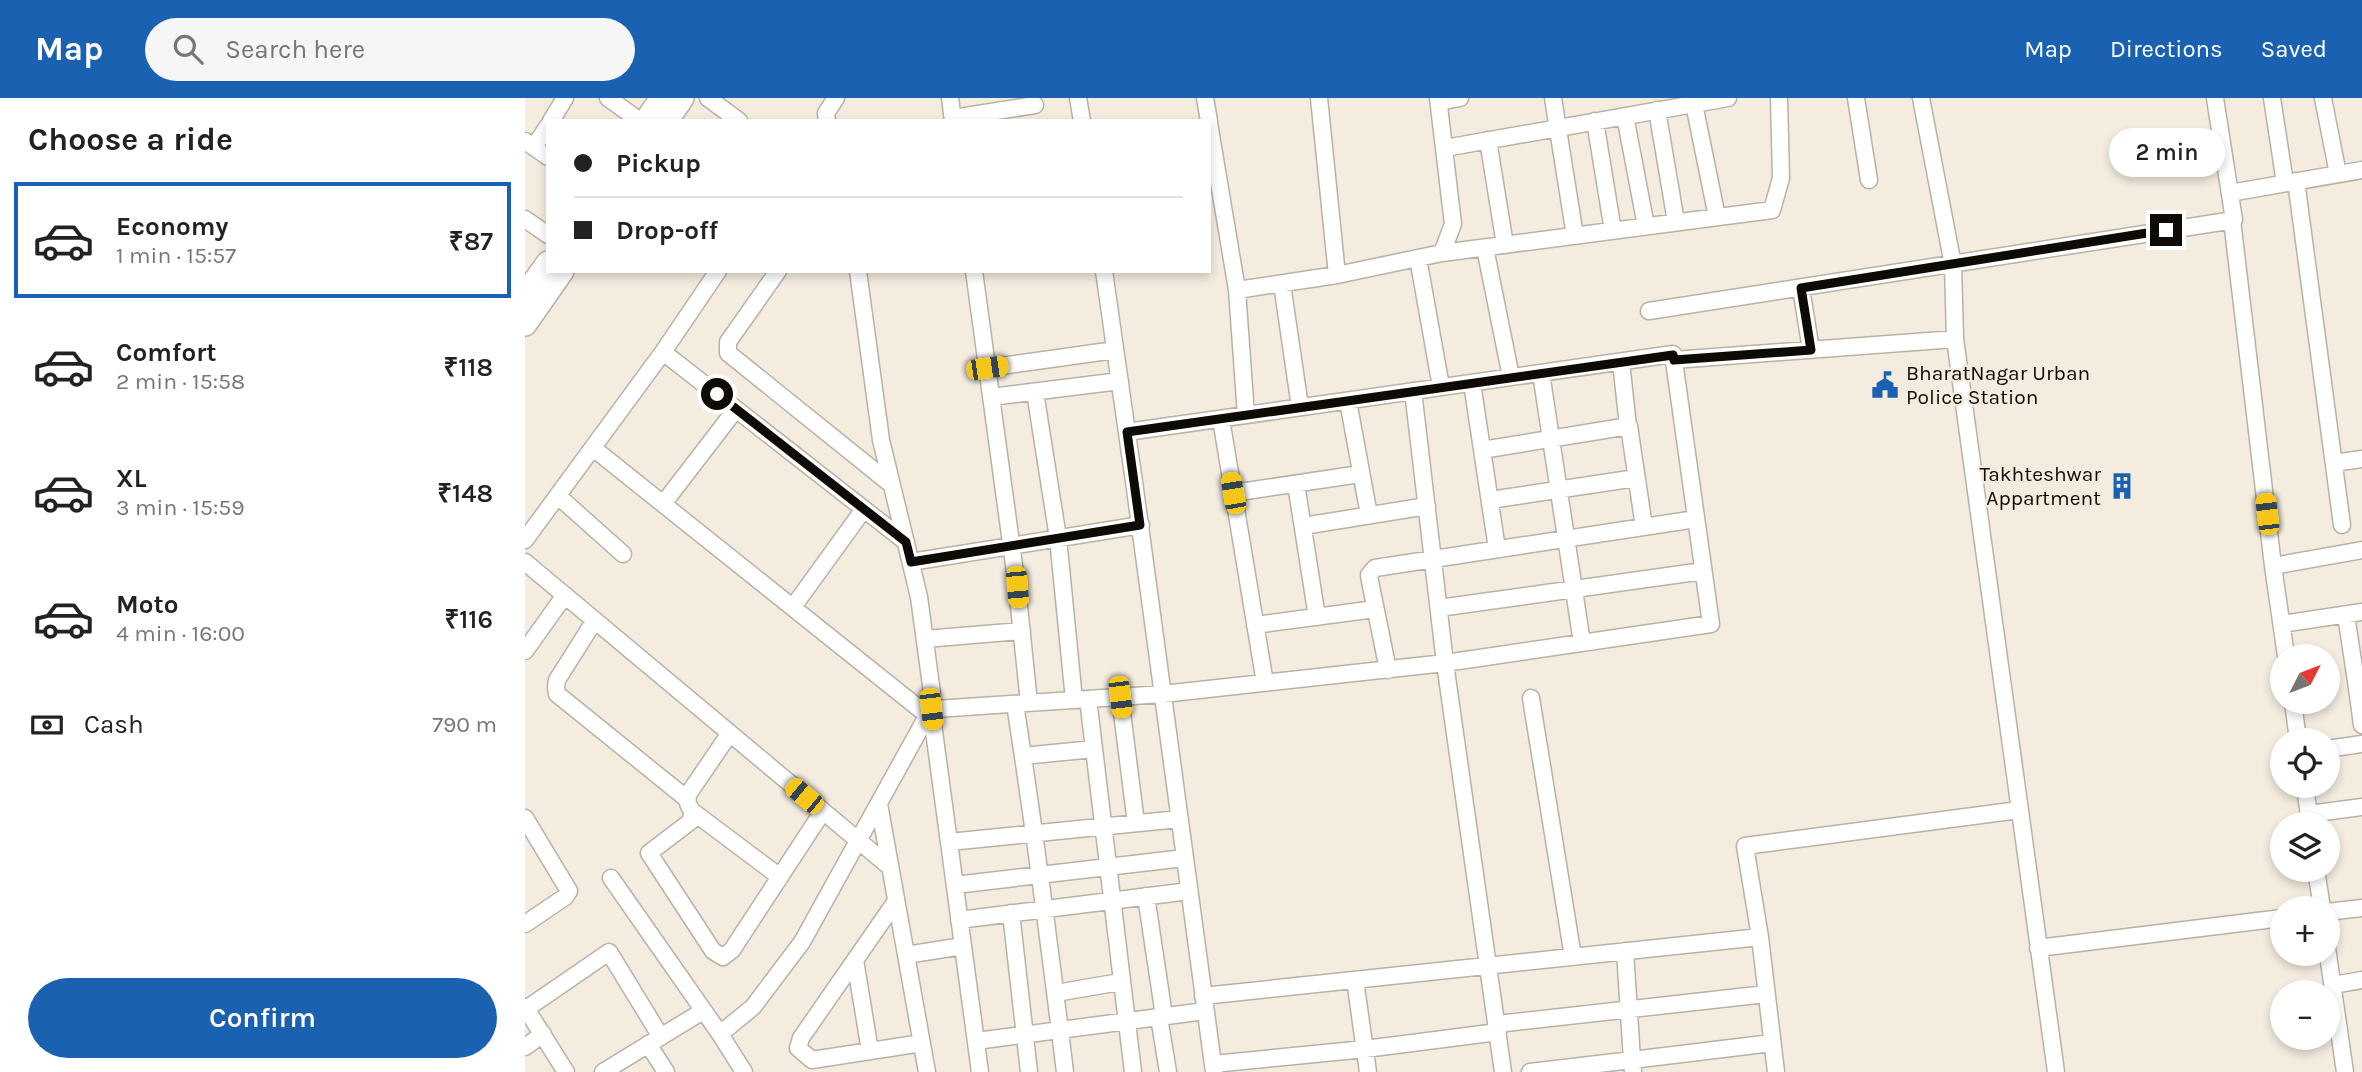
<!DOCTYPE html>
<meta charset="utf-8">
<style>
:root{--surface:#fff;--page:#f6f6f6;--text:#222;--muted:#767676;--line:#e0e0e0;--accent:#1b61b1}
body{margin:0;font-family:Karla,sans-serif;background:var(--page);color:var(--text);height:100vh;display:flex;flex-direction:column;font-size:26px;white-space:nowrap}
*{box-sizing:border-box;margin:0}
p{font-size:23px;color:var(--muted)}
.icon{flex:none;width:38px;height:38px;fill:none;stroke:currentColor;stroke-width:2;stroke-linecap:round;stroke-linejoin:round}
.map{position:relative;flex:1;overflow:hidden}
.panel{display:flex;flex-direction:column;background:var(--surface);width:525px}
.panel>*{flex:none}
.hud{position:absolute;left:21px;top:21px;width:665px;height:154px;border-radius:0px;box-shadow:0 4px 10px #0003;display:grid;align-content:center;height:154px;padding:0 28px;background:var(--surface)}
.needle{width:46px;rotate:48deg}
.controls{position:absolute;left:1745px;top:546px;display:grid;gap:14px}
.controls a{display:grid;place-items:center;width:70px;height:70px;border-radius:50%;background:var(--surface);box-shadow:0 4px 10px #0003;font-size:35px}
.end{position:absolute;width:32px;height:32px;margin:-16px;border:9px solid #0e0b07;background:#fff;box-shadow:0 0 0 4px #fff}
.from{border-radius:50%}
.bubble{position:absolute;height:49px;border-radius:24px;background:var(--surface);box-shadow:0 4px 10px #0003;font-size:23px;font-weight:600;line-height:49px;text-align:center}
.car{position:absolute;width:21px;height:42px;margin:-21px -10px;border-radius:9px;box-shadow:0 0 5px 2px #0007;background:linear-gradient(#f5c518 24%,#345 0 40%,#f5c518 0 76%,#345 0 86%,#f5c518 0)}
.hud b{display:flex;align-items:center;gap:24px;height:66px;font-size:26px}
.hud b+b{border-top:2px solid var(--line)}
.hud i{width:18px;height:18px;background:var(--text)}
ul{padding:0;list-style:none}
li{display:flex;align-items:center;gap:21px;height:116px;margin:0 14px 10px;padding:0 14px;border:4px solid transparent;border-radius:0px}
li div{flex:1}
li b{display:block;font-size:26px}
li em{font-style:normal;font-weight:600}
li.active{border-color:var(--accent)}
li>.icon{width:63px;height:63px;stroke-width:1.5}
h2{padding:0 28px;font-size:32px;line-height:84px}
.pay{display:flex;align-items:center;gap:18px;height:77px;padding:0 28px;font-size:26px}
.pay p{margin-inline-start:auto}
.cta{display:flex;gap:14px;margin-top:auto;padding:14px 28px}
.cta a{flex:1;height:80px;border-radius:42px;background:var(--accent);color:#fff;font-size:28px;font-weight:600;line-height:80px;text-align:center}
header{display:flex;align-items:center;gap:42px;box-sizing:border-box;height:98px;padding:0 35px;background:var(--accent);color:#fff}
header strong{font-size:33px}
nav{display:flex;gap:38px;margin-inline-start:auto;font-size:24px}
.search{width:490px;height:63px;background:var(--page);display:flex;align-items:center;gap:18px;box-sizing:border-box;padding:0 24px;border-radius:38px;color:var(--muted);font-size:26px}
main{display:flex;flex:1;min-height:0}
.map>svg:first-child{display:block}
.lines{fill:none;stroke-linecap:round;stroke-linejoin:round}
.street-casing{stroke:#b8b1a5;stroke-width:19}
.secondary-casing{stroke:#b8b1a5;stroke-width:26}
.street{stroke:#fff;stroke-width:16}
.secondary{stroke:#fff;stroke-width:23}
.route{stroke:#0e0b07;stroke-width:9}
.labels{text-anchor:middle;stroke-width:5;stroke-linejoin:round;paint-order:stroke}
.poi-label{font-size:21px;fill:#0e0b07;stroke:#f4ecdf;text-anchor:start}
</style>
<header>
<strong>Map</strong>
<div class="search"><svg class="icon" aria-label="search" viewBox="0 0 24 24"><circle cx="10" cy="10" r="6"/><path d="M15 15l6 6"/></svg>Search here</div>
<nav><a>Map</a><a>Directions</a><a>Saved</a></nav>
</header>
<main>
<section class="panel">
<h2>Choose a ride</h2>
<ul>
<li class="active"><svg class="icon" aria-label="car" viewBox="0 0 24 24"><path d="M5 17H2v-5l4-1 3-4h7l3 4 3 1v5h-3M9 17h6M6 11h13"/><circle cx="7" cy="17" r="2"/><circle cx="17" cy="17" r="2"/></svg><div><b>Economy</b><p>1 min · 15:57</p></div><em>₹87</em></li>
<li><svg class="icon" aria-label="car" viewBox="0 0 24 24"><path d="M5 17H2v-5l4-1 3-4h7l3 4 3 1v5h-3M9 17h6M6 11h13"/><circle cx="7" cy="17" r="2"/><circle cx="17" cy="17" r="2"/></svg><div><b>Comfort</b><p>2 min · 15:58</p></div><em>₹118</em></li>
<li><svg class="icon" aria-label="car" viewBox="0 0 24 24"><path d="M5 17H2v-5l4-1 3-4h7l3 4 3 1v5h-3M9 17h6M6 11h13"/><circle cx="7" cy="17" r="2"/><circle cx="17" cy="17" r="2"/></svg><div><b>XL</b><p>3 min · 15:59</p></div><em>₹148</em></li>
<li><svg class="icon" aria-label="car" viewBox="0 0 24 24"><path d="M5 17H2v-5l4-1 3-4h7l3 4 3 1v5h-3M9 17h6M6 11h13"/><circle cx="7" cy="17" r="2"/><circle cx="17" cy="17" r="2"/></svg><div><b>Moto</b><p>4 min · 16:00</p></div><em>₹116</em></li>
</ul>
<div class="pay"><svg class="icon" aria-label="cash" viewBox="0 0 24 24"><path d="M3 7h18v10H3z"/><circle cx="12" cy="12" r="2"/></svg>Cash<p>790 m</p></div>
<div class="cta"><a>Confirm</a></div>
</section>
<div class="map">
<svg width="1837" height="974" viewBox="0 0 1837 974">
<rect width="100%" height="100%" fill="#f4ecdf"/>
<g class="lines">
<defs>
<path id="street" d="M83,0L115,23
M183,0L214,23
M425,0L428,23
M553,0L557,23
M680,0L684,23
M794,0L812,177
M1028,0L1050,138
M1331,0L1344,82
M1396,0L1428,167L1430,241L1531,974
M1747,0L1760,85
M1798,0L1813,76
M914,4L935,0
M1169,6L1192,119
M1132,12L1151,124
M1100,18L1121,128
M428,20L510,7
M26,23L40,0
M302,23L301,15L311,0
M1070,23L1088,133
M684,25L712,192L812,177L917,155L928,126L913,0
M963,42L980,147
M0,43L23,59
M9,49L23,28
M920,50L1203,0
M1771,83L1817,427
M1705,95L1837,72
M0,121L23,137
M1707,122L1748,468
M960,150L986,279
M917,155L1247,112L1256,80L1254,0
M893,160L916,289
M253,173L203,244V255L367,387
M449,173L492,489L504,605
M579,173L610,391L689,974
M757,186L775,309
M1276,190L1286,252
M712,192L721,317
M1124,213L1709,122L1690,0
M138,254L381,444
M1149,262L1430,241
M1096,264L1103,328
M462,270L590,252
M1016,275L1057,545
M947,285L972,451
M888,293L920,565L978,974
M510,294L533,440L549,602
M466,299L595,283
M823,303L844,417
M696,321L740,585
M68,350L396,612L638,596L920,565L1186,526L1148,256L602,334
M957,352L1104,328L1119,429
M1809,365L1837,361
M771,386L792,519
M708,395L835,376
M33,398L98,456
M965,402L1111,380
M138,406L211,311
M778,428L902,408
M0,442L138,254L193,173
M0,464L365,769
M386,464L616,427
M268,509L339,411
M914,510L1178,473
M1821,517L1831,583
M70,522L32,582L31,589L32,596L162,701
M1757,526L1837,514
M730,527L850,511
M400,541L497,533
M0,553L40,497
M1761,558L1748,468L1837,452
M863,572L845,483L844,477L850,470L1171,421
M1837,583H1831L1837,627
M595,599L611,725
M1006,600L1048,859
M563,601L608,974
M1768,604L1773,642
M490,606C509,728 525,851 540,974
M406,611L455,974
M205,635L164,695C161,703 163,707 167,713L255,779
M1802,651L1837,646
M498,658L569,651
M1780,688L1785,726
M354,706L402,974
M167,713L166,723L124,755L188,853L198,859L207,852L298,713
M1784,716L1837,709
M0,720L44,793L40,799L0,826
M424,744L654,721
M1791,772L1797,810
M86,780L195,936
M430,787L659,760
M621,798L639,918
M371,803L276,940L273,950L287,962L397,945
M1802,814L1837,810
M486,815L504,974
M434,822L664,793
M1513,850L1757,820
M1802,850L1820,974
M1100,853L1107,962L1247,945
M381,857L438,848
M330,862L345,953
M830,882L843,974
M1808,887L1837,882
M531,895L595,884
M678,898L1235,839
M0,909L41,974
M1,911L84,854L136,939
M634,919L643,974
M972,926L1241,896
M451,943L680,913
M123,946L141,974
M0,949L18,936
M688,966L840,951L973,934
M78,974L178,913
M219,974L195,936L228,909L277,844L406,611L407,595L394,499L356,342L333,173
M1005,974L1107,962L1108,974
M1251,974L1235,839L1220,748L1494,712"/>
<path id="secondary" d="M121,23L137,0
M141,23L157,0
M0,197L23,165
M0,226L37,173"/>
</defs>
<use href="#street" class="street-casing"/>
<use href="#secondary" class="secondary-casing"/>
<use href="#street" class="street"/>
<use href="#secondary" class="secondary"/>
</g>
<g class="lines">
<path class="route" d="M192,296L381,444L386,464L615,427L602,334L1148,257L1149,262L1286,252L1276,190L1641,132"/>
</g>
<defs>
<symbol id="civic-bare" viewBox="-9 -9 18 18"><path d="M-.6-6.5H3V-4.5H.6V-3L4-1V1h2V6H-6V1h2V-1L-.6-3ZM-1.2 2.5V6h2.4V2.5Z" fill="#1b61b1" stroke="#f4ecdf" stroke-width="2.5" paint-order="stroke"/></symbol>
<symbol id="building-bare" viewBox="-9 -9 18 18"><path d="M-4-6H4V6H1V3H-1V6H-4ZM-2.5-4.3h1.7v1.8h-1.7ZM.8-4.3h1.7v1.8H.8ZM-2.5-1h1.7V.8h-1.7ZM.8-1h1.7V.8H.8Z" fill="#1b61b1" stroke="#f4ecdf" stroke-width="2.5" paint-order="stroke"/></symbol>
</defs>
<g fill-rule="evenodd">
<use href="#civic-bare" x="1341" y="268" width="38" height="38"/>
<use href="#building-bare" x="1578" y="369" width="38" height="38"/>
</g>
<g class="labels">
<g class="poi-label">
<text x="1381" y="282">BharatNagar Urban<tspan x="1381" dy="24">Police Station</tspan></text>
<text x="1576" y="383" text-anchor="end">Takhteshwar<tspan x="1576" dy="24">Appartment</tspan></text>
</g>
</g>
</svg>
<div class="controls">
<a><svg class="needle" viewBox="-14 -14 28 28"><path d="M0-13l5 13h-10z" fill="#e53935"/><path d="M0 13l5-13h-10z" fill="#767676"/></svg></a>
<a><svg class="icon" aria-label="locate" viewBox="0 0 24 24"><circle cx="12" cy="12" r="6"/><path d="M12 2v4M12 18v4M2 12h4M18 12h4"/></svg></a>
<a><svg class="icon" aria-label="layers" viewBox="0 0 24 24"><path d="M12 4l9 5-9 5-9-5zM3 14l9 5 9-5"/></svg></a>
<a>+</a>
<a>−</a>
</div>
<i class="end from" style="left:192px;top:296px"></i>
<i class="end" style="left:1641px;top:132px"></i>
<div class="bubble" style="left:1584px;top:30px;width:116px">2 min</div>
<i class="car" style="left:462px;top:270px;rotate:82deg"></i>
<i class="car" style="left:708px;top:395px;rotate:350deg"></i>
<i class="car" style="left:1742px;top:416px;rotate:353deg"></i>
<i class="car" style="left:492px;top:489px;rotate:175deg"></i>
<i class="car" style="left:595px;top:599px;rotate:173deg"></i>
<i class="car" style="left:406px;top:611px;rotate:173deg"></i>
<i class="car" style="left:279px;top:698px;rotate:310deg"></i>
<div class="hud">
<b><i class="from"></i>Pickup</b>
<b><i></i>Drop-off</b>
</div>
</div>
</main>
